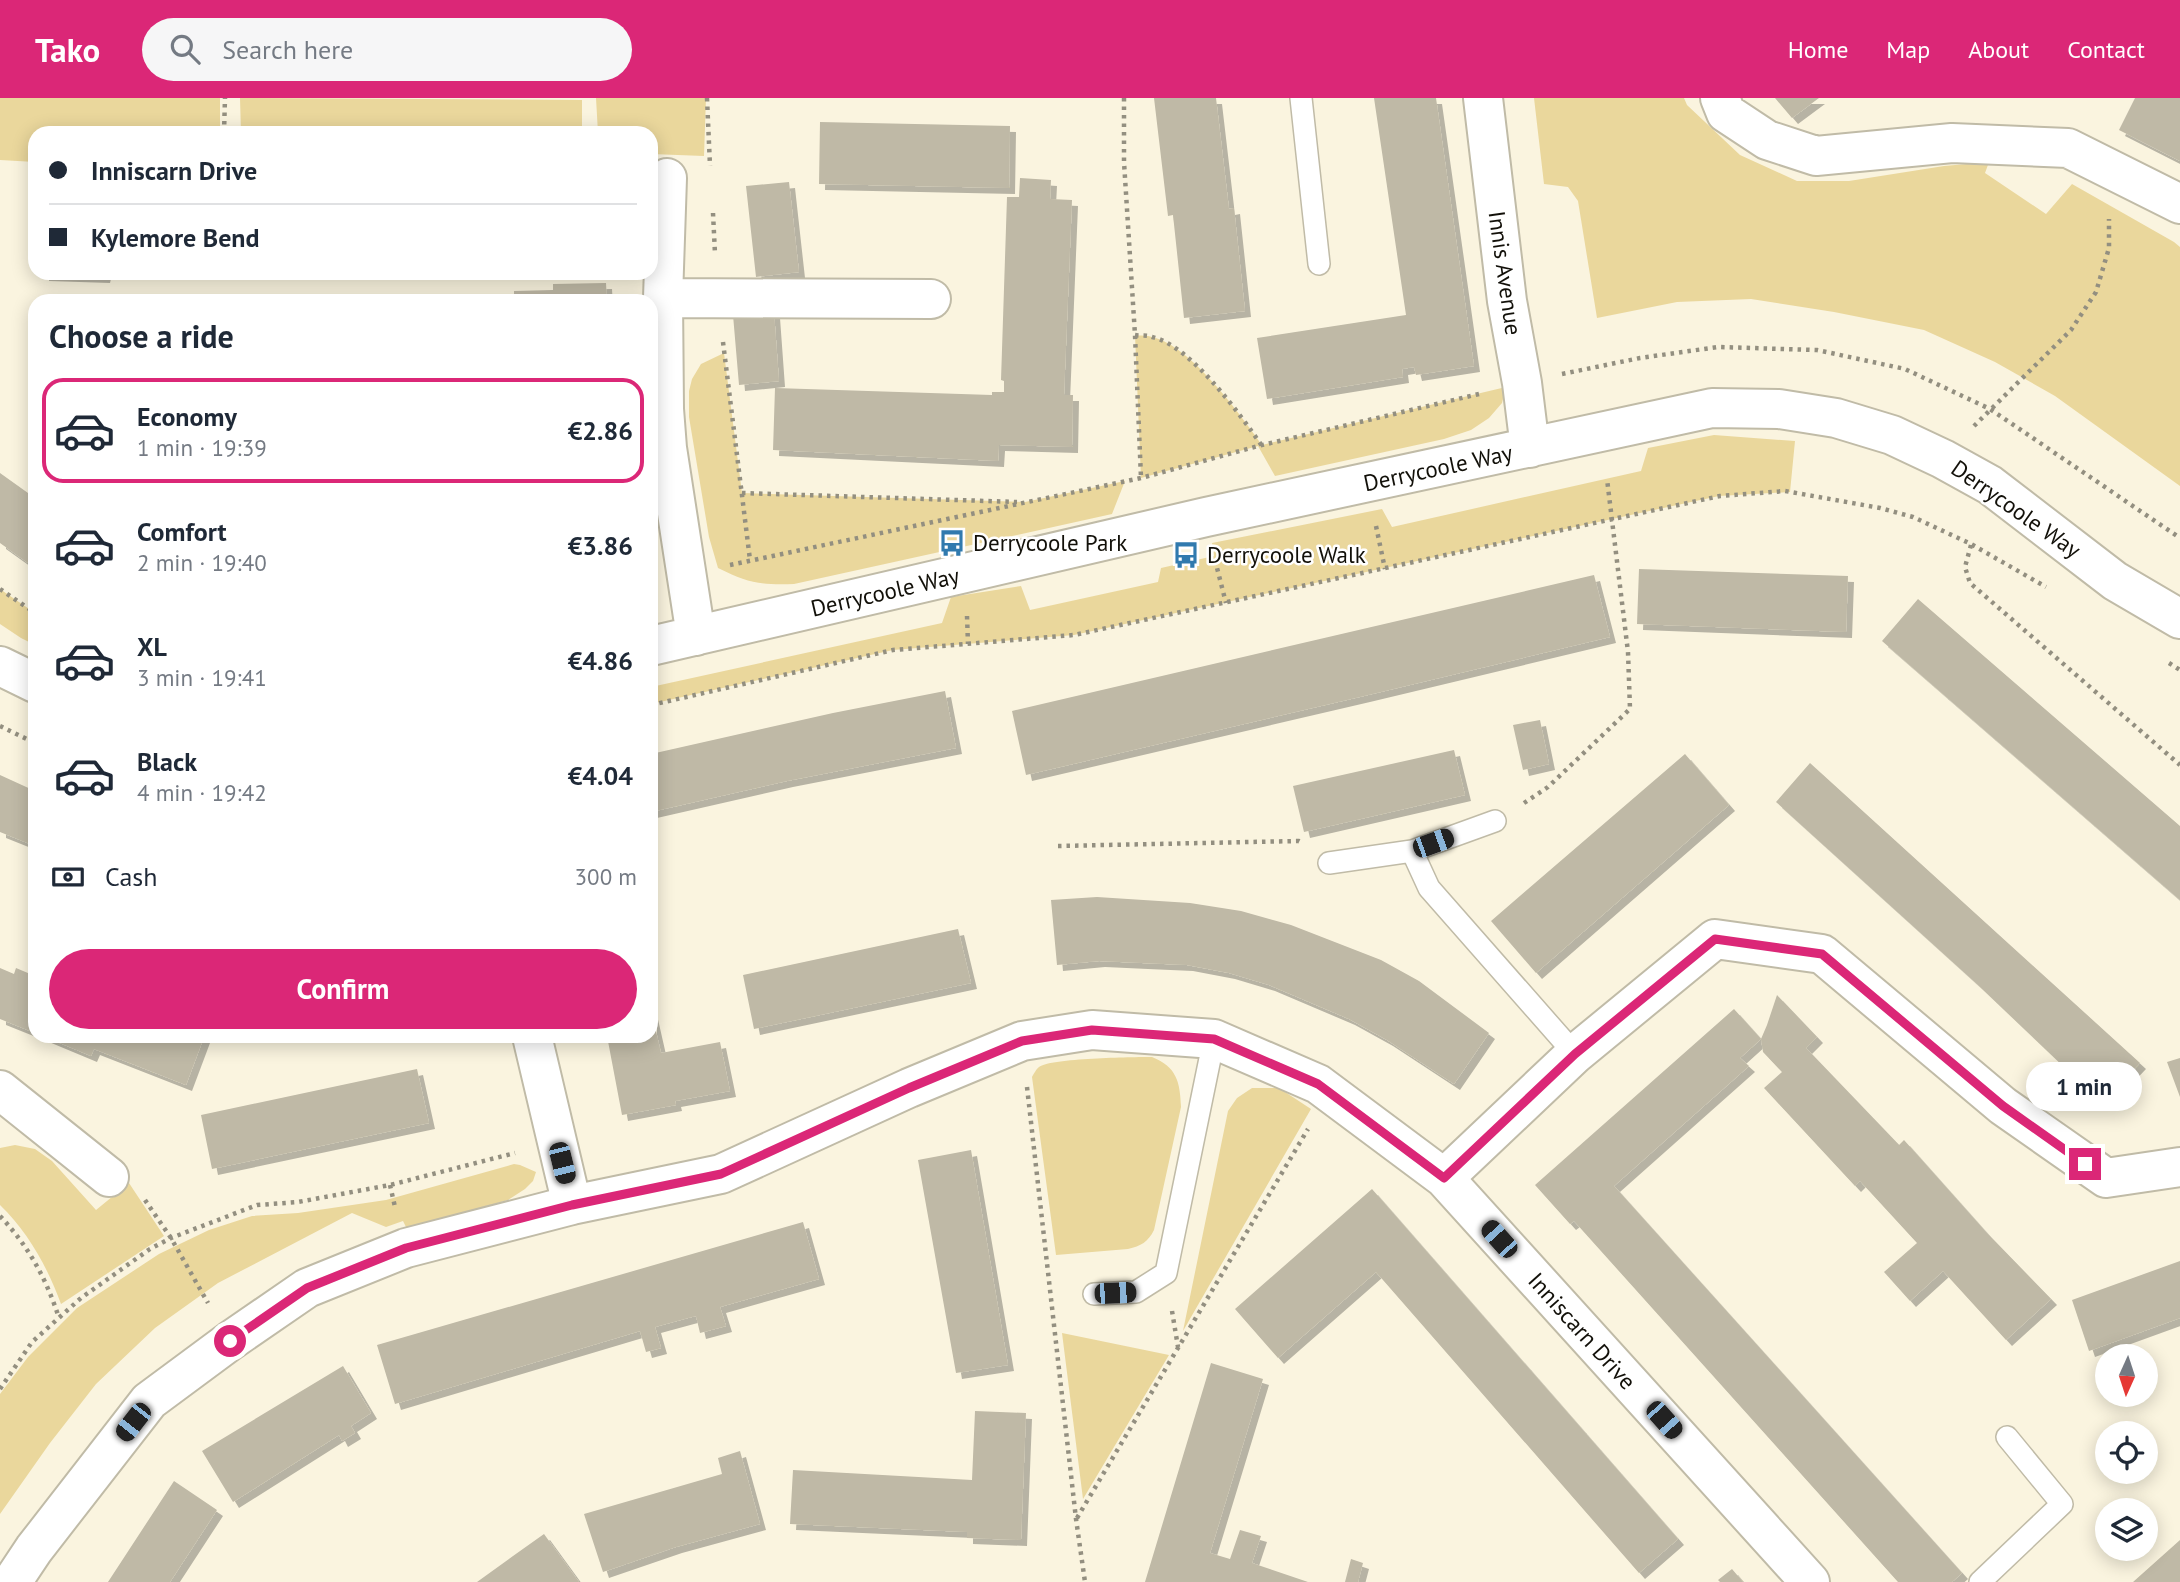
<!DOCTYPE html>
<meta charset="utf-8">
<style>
:root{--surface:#fff;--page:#f6f6f7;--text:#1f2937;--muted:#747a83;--line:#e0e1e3;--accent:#db2777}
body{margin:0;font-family:"PT Sans",sans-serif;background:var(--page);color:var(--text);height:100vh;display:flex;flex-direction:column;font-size:26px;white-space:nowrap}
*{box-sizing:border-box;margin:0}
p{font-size:23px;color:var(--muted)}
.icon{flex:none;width:38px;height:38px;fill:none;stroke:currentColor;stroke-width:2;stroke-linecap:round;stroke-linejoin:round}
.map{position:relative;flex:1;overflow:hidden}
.side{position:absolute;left:28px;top:196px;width:630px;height:749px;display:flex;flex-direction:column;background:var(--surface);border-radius:21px;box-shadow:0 4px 18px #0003}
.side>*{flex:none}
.top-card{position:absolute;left:28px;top:28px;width:630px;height:154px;border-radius:21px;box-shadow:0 4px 18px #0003;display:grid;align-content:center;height:154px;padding:0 21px;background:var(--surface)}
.needle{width:46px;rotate:183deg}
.buttons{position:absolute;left:2095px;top:1246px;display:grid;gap:14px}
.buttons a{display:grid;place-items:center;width:63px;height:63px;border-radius:50%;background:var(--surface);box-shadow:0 4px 18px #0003;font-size:35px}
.end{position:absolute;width:32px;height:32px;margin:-16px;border:9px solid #db2777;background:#fff;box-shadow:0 0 0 4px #fff}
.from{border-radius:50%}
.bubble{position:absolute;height:49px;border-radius:24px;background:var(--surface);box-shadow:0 4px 18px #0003;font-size:23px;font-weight:800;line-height:49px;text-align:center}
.car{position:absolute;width:21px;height:42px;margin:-21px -10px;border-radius:9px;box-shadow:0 0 5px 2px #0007;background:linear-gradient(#222 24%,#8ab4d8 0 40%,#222 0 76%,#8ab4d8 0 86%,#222 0)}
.top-card b{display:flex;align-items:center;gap:24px;height:66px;font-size:26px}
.top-card b+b{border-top:2px solid var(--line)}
.top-card i{width:18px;height:18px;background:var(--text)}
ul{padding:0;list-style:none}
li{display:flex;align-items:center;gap:21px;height:105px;margin:0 14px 10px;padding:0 7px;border:4px solid transparent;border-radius:21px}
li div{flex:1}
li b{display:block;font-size:26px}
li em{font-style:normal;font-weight:800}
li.on{border-color:var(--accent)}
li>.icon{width:63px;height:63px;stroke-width:1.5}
h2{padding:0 21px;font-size:32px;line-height:84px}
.pay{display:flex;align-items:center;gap:18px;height:77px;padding:0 21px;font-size:26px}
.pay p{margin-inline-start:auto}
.action{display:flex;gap:14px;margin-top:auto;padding:14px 21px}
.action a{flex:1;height:80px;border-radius:42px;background:var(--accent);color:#fff;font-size:28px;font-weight:800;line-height:80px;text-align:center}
header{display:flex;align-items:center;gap:42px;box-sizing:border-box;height:98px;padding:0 35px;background:var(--accent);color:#fff}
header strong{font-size:33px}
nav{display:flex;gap:38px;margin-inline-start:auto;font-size:24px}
.search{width:490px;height:63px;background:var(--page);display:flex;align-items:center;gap:18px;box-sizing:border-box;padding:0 24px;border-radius:38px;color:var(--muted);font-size:26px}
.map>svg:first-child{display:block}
.green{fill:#ead79c}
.building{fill:#bfb9a6;filter:url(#shadow)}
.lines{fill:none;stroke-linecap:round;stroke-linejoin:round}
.service-casing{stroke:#c0bba7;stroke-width:24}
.minor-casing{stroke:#c0bba7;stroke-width:42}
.path{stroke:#938f80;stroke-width:4.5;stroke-dasharray:3.5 5;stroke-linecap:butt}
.service{stroke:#fff;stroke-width:21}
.minor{stroke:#fff;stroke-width:38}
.route{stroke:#db2777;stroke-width:9}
.labels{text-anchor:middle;stroke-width:5;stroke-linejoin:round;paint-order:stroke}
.street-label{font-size:23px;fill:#121009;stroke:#fff}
.poi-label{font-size:23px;fill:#121009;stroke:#fff;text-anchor:start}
</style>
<header>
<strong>Tako</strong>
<div class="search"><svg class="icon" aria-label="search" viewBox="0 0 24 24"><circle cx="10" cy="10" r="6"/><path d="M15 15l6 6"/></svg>Search here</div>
<nav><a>Home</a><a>Map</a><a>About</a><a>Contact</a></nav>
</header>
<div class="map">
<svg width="2180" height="1484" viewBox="0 0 2180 1484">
<defs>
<filter id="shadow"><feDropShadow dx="6" dy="6" stdDeviation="0" flood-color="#0004"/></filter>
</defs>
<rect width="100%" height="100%" fill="#faf4df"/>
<path class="green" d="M0,0H220V35H35V64L0,62Z
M240,0L582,2V34L241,35Z
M596,0H706L704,58L651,56V35H598Z
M1534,0H1684L1687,7L1740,57L1797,83H1849L1944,68L1989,64L1985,75L2046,116L2072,86L2174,144L2180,149V388L2055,298L1995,264L1924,232L1834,214L1751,201L1677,204L1597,220L1578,103L1568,89L1544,86Z
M1135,237C1141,238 1147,237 1152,239C1190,247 1240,316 1262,347L1506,289L1502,305L1489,320L1471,332L1444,341L1275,378L1258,348L1141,380Z
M724,255L742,395L1025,404L1125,383L1112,416L794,486C760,487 748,485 718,470L709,439L689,319V293L692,281L701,266Z
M1714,337L1795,343L1790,394L1719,398L1074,537L893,552L651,606V589L942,525L951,499L1021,488L1030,512L1158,484L1161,470L1214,458L1212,445L1382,411L1392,429L1641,373L1648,350Z
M0,491L35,515V547L21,540L0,526Z
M1152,959C1177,969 1180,984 1181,1009L1154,1132C1148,1144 1141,1148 1128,1151L1056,1157L1032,979C1033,977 1037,970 1039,969C1051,960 1132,959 1152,959Z
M1252,990H1279L1311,1011L1183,1233L1228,1013L1237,1000Z
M15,1047L35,1051L52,1063L96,1112L129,1085L164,1138L61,1206C48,1170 28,1134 0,1107V1050Z
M514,1066L520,1067L536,1074L533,1083L525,1091L508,1102L407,1131L403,1123L386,1129L352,1115L218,1185L155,1230L96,1286L50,1345L0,1416V1296L28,1259L77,1210L159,1156L209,1132L252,1118L298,1115L386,1102Z
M1062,1235L1169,1257L1083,1401Z"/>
<path class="building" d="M1154,0H1216L1229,111L1234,110L1245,213L1184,220L1173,117L1168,118Z
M1374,0H1436L1474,268L1416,277L1414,269L1402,271L1403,279L1267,301L1257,240L1406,217Z
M1775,0H1819L1792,20Z
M2135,0H2180V63L2119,32Z
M820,24L1010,28L1009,90L819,86Z
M1020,80L1051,82L1050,101L1072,102L1064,297H1073L1072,349L999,347L998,363L773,352L775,290L992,297V294H1004V283L1001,282L1007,99H1019Z
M789,84L799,174L756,179L746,88Z
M43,175H105L104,179L43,177Z
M606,185L607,203H514V193L553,192V186Z
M774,214L779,283L739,287L733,217Z
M0,375L35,400V470L0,445Z
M1639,471L1848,478L1846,534L1637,526Z
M1594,477L1610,539L1364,598L1026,677L1012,613Z
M1918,501L2180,728V802L1882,543Z
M945,593L956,650L787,683L651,714V656L833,615Z
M1540,622L1549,666L1523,672L1513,627Z
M1454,652L1465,697L1304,734L1293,688Z
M1685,656L1729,707L1536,875L1491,823Z
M1810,665L2140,965L2102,1005L1977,886L1776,704Z
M0,677L35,693V748L0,734Z
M1097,799L1190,805L1241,813L1291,827L1381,862L1419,883L1489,935L1454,986L1387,942L1349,921L1269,887L1229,875L1187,867L1142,865L1099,863L1057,867L1051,802Z
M958,831L971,885L754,931L743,877Z
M0,870L14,876L16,870L35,878V935L0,921Z
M1777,897L1817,939L1806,950L1899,1047L1904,1042L1986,1134L2051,1201L2006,1242L1943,1173L1910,1203L1884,1174L1917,1145L1860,1083L1855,1088L1764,990L1782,974L1763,954L1761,941L1767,927Z
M651,911L661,955L720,944L730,993L675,1003L676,1007L622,1017L607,938H651Z
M1734,911L1761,941L1740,960L1749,968L1614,1088L1962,1475L1952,1484H1898L1574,1123L1570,1126L1535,1087Z
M43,938H203L204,939L186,987L94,951L91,958Z
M2180,960V999L2167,964Z
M417,971L429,1025L212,1071L201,1017Z
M971,1052L1008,1267L956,1275L918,1062Z
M1372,1091L1678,1441L1639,1475L1376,1174L1278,1260L1235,1211Z
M803,1124L819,1181L720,1209L726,1228L700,1235L696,1218L688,1220L655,1229L661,1250L646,1254L640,1233L395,1306L377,1247Z
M2180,1163V1220L2089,1253L2072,1202Z
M1211,1265L1263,1281L1210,1455L1230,1461L1240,1432L1261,1438L1252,1465L1308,1484H1145Z
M343,1268L371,1315L351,1328L355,1335L342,1343L339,1337L233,1404L202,1353Z
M975,1313L1026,1315L1021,1442L967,1440V1434L790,1426L793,1372L972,1382Z
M740,1353L760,1426L676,1449L603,1474L584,1416L722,1376L718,1360Z
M174,1383L217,1412L170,1484H108Z
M544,1436L579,1484H477L513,1458Z
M2180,1442V1484H2133Z
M1351,1461L1363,1465L1358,1484H1345Z
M1732,1471L1743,1484H1720L1718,1482Z"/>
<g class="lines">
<defs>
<path id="service" d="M1301,0L1319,166
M1412,753L1429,790L1575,956
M1329,765L1412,753L1495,723
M1094,1196L1136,1194L1166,1175L1214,941
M1980,1484L2062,1406L2007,1339"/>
<path id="minor" d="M1483,0L1507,203L1522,285L1530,350
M1720,0L1726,15L1767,42L1816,58L1952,45L2068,50L2180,106
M663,200L667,80
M696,538L667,350L664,311L663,200L931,201
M651,548L1206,419L1712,310L1779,311L1836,320L1892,337L1943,361L1990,387L2115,483L2180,521
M0,568L35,585
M532,938L572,1107
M0,992L109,1079
M1444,1080L1575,956L1715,841L1822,856L2003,1008L2106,1080L2180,1069
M12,1484L34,1451L149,1303L230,1243L307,1190L406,1150L572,1107L721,1076L909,990L1022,943L1092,932L1214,941L1318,986L1444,1080L1810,1484"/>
</defs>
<use href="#service" class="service-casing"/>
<use href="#minor" class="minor-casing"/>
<path class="path" d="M707,0L710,68
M1124,0V64L1135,237L1141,380
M224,35L225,0
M713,115L715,156
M1135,237C1141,238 1147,237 1152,239C1190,247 1240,316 1262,348
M723,244L750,462
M1562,276L1640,260L1718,249L1817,252L1905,271L1990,311L2180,440
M1974,328L2071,232L2096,194L2109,150V121
M742,395L1017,404
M1376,428L1385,471
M1971,447L1965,469L1970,485L2180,667
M1215,462L1226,505
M730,467L1141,380L1258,348L1479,296
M0,491L35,515
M967,518L968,546
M2169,565L2180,572
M651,607L893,552L1074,537L1720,398L1785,393L1880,410L1913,419L1971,446L2046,489
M0,628L35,645
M1524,705L1548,689L1630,611L1628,554L1607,381
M1058,748L1299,743L1303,745
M1027,989L1076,1421L1085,1484
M390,1087L395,1109
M145,1102L171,1140L208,1205
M0,1118C29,1149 46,1180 59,1220
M1172,1213L1178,1249
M0,1291L32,1244L81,1200L150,1151L171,1140L257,1107L298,1104L390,1087L515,1055
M1077,1420L1308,1031"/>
<use href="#service" class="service"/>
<use href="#minor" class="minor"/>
</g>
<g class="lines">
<path class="route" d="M230,1243L307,1190L406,1150L572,1107L721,1076L909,990L1022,943L1092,932L1214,941L1318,986L1444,1080L1575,956L1715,841L1822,856L2003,1008L2085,1066"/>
</g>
<defs>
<symbol id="bus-bare" viewBox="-9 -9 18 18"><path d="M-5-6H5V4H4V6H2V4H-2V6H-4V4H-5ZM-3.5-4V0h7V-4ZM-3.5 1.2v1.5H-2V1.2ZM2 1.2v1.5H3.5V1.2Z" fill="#317aae" stroke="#fff" stroke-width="2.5" paint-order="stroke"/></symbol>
</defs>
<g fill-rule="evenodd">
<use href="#bus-bare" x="933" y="426" width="38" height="38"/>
<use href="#bus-bare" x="1167" y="438" width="38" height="38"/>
</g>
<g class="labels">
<g class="street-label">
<text transform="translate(1505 175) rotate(82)" y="8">Innis Avenue</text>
<text transform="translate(1438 370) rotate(-12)" y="8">Derrycoole Way</text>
<text transform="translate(2016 411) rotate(35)" y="8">Derrycoole Way</text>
<text transform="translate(885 494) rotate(-13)" y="8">Derrycoole Way</text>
<text transform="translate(1582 1233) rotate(48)" y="8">Inniscarn Drive</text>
</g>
<g class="poi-label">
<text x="973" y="453">Derrycoole Park</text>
<text x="1207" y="465">Derrycoole Walk</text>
</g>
</g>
</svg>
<div class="buttons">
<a><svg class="needle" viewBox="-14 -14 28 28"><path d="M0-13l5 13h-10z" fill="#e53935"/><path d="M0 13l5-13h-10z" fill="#747a83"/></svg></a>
<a><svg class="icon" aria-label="locate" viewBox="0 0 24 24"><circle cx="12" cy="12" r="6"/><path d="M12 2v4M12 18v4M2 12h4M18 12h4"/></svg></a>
<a><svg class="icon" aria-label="layers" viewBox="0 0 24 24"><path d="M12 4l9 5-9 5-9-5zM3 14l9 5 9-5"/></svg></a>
</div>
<i class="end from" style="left:230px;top:1243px"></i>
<i class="end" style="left:2085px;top:1066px"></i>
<div class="bubble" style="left:2026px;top:964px;width:116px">1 min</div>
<i class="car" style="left:1433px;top:745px;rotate:70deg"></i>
<i class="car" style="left:562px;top:1065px;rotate:166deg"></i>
<i class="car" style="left:1499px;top:1141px;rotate:318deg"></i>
<i class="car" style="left:1115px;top:1195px;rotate:88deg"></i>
<i class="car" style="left:1664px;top:1322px;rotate:138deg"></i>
<i class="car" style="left:133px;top:1324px;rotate:218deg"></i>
<div class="top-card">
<b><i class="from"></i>Inniscarn Drive</b>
<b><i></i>Kylemore Bend</b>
</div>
<section class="side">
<h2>Choose a ride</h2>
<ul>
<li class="on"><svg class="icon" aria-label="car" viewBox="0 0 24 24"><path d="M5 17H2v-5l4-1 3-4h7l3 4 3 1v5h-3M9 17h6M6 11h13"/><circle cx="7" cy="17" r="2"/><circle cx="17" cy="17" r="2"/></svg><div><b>Economy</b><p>1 min · 19:39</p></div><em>€2.86</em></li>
<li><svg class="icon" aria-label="car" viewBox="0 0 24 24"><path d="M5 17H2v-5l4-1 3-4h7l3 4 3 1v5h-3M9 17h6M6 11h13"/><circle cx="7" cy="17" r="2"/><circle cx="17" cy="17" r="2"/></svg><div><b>Comfort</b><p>2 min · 19:40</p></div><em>€3.86</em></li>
<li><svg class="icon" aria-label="car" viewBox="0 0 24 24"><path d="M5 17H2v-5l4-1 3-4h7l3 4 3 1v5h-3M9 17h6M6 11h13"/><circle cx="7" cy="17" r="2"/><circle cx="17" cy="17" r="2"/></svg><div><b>XL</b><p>3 min · 19:41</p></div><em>€4.86</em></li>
<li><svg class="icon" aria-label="car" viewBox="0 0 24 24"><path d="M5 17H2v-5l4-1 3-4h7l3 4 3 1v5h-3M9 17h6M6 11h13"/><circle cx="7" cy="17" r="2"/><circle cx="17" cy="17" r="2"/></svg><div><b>Black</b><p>4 min · 19:42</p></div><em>€4.04</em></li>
</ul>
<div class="pay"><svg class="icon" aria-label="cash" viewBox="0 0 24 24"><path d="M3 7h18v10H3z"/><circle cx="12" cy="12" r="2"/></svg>Cash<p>300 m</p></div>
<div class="action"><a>Confirm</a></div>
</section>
</div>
